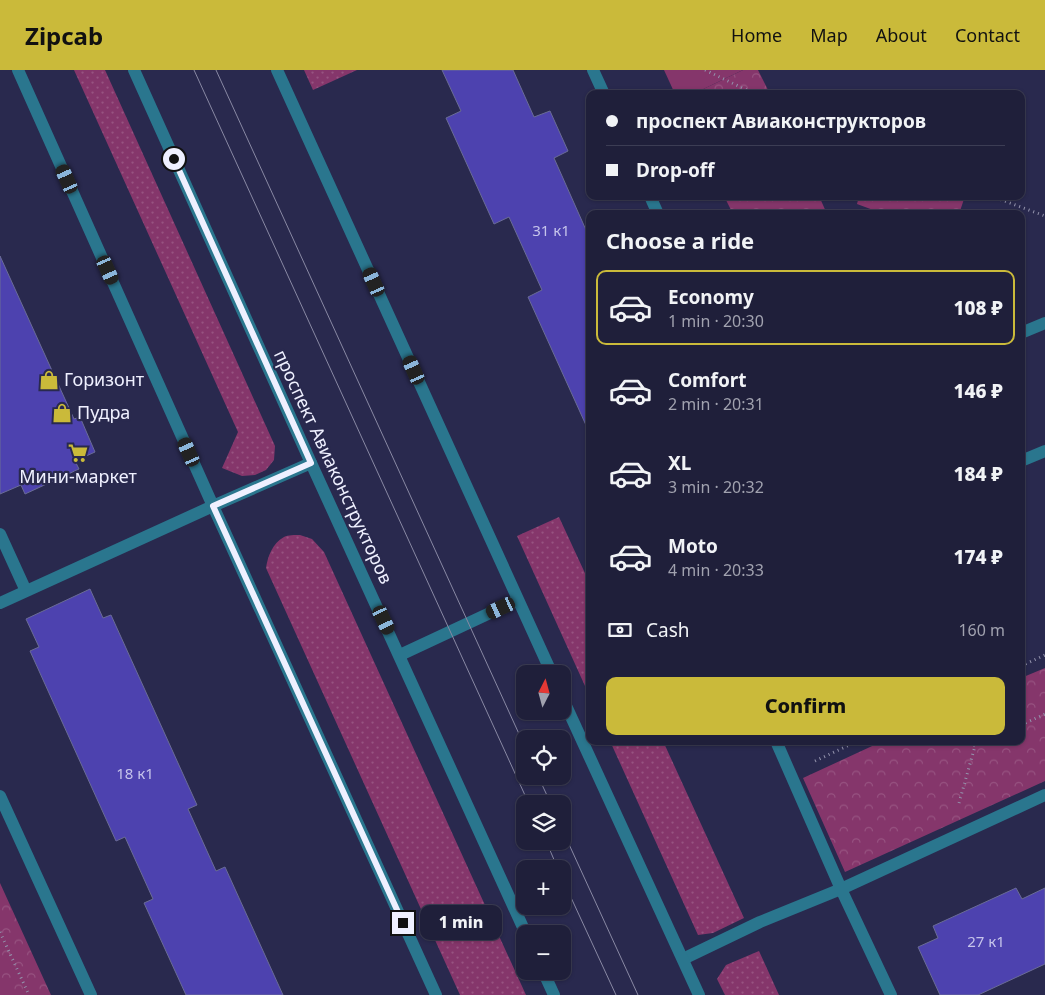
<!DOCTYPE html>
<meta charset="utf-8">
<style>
:root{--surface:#1f1f3a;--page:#2c2c45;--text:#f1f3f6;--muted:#a1a2af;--line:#3c3d54;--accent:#caba3a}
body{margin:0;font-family:"Noto Sans",sans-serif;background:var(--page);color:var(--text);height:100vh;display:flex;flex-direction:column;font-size:19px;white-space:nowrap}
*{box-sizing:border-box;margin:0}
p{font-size:16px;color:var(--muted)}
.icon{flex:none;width:28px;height:28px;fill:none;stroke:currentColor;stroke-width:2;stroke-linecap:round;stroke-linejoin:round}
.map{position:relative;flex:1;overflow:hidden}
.details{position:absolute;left:586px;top:140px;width:439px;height:535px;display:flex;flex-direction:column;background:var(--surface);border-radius:10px;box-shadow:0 1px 4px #0004,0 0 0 1px var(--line)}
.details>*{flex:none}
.guide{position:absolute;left:586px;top:20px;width:439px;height:110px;border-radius:10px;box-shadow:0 1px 4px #0004,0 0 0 1px var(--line);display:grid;align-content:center;height:110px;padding:0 20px;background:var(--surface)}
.needle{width:32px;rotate:6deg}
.buttons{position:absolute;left:516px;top:595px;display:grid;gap:10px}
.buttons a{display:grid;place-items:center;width:55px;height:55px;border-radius:10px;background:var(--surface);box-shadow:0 1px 4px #0004,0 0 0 1px var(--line);font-size:25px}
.end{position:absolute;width:22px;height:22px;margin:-11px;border:6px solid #eff0ff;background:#111;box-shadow:0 0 0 2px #111}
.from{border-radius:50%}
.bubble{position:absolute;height:35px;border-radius:10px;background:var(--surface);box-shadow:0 1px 4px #0004,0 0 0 1px var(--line);font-size:16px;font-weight:800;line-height:35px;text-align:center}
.car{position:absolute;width:15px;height:30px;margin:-15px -8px;border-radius:6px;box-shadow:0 0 4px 1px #0007;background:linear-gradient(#222 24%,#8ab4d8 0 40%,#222 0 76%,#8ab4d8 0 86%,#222 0)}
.guide b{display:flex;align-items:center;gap:18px;height:48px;font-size:19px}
.guide b+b{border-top:1px solid var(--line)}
.guide i{width:12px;height:12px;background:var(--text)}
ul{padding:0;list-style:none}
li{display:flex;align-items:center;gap:15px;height:75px;margin:0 10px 8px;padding:0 10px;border:2px solid transparent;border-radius:10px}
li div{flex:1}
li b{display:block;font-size:19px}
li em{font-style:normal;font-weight:800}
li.selected{border-color:var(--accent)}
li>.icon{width:45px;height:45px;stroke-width:1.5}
h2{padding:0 20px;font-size:22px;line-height:60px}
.pay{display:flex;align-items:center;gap:12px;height:55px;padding:0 20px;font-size:19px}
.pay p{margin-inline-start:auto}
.action{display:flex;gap:10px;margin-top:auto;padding:10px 20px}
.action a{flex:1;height:58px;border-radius:10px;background:var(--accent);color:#111;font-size:20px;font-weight:800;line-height:58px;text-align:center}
header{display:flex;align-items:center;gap:30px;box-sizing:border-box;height:70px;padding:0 25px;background:var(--accent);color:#111}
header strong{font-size:24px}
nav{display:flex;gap:28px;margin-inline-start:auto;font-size:18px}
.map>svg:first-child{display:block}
.grass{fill:url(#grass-dots)}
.park{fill:url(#park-crowns)}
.pitch{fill:#85366b}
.building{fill:#4d42af;stroke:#6a6c96}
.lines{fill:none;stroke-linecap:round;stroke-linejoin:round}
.path{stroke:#9494ad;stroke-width:3;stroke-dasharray:1 4;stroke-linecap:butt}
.service{stroke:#2a768e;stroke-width:12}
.tertiary{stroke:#2a768e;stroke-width:12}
.tram{stroke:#8989a4;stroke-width:1}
.route{stroke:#eff0ff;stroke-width:6}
.labels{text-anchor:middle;stroke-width:4.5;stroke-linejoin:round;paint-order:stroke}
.number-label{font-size:15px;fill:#c6c4eb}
.poi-label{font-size:18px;fill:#eff0ff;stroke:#29294e;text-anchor:start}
.street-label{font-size:18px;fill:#eff0ff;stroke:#29294e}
</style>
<header>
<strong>Zipcab</strong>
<nav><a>Home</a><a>Map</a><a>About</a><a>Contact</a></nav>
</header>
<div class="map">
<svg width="1045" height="925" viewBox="0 0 1045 925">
<defs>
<pattern id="grass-dots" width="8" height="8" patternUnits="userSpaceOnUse" patternTransform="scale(1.25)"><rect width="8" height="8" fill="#85366b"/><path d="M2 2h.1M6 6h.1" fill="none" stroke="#975381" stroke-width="1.8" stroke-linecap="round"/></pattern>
<pattern id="park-crowns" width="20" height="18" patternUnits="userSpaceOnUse" patternTransform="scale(1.25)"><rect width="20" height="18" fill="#85366b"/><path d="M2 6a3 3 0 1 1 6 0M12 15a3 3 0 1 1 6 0" fill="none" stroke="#975381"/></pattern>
</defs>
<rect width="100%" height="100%" fill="#29294e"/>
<path class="grass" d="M74,0H105L275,376L274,390L266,400L255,405L242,406L222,398L238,362Z
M304,0H357L313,20Z
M559,447L590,514V627L517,466Z
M300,465L312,469L324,482L526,925H460L266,498C268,486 272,474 284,467C288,465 295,465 300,465Z
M610,671H663L744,848L713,863L698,865Z
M759,881L779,925H725L717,909L726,895Z"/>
<path class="park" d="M743,0H758L770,24H693Z
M724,126H819L827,144H733Z
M859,126H965L959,144H884L857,134Z
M1045,598V711L845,802L803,708L883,671H1021V608Z
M0,813L51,925H0Z"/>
<path class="pitch" d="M664,0H743L693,24H675Z"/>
<path class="building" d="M442,0H513L534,47L550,41L568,81L554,88L590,169V364L528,227L542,220L509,147L494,154L446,48L461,41Z
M0,186L74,349L80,347L95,382L75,391L79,399L25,424L21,415L0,424Z
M90,519L103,548L111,545L197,735L188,739L216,801L225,797L283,925H186L144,833L153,829L125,767L116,771L30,581L39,577L26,549Z
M1016,818L1022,829L1045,818V894L978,925H940L918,877L938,868L933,856Z"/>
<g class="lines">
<path class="path" d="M705,0L755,24
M991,126L1045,146
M1021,596L1045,585
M1021,655L1045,644
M965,671L975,676L985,671
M815,691L858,671
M959,733L975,676
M0,862L29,925"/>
<path class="service" d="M18,0L213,436L436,925
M593,0L604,24
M650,126L658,144
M1021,263L1045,253
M1021,391L1045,381
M0,464L26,521
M0,533L213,436L311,393
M776,671L841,819L891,925
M0,726L91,925
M683,889L760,852L841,819L1045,725"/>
<path class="tertiary" d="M134,0L311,393L526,864
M277,0L552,604
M400,585L518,530
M562,627L699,925
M543,901L554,925"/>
<path class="tram" d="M194,0L529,734
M216,0L525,677
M538,706L551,734
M562,759L638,925
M546,771L558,799
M562,808L616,925"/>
</g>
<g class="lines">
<path class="route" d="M174,89L311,393L213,436L403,853"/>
</g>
<defs>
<symbol id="shop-bare" viewBox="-9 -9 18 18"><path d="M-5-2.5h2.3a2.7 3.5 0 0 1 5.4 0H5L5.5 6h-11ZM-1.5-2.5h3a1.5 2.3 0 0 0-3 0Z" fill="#caba3a" stroke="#29294e" stroke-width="2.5" paint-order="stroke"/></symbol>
<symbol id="supermarket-bare" viewBox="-9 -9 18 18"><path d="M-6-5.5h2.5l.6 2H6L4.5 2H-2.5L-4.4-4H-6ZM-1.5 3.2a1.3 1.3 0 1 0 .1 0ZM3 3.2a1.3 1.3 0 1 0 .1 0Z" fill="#caba3a" stroke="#29294e" stroke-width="2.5" paint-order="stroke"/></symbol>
</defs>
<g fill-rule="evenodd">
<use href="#shop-bare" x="35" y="296" width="28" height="28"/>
<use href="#shop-bare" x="48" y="329" width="28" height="28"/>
<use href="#supermarket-bare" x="64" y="369" width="28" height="28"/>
</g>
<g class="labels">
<g class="number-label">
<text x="551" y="166">31 к1</text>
<text x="135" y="709">18 к1</text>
<text x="986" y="877">27 к1</text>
</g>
<g class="poi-label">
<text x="64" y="316">Горизонт</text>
<text x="77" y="349">Пудра</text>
<text x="78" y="413" text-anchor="middle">Мини-маркет</text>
</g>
<g class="street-label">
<text transform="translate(333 397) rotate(65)" y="6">проспект Авиаконструкторов</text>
</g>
</g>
</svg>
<div class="buttons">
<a><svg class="needle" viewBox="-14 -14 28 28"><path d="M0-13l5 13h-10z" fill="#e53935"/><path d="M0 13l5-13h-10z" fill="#a1a2af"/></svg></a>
<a><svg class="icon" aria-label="locate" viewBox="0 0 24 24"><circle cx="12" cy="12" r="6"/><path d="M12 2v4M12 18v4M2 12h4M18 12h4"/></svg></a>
<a><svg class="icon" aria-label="layers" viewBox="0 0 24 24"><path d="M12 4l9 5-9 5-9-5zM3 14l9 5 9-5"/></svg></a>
<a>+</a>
<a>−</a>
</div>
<i class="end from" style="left:174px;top:89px"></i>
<i class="end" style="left:403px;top:853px"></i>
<div class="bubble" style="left:420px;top:835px;width:82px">1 min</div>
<i class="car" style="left:67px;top:109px;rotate:336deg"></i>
<i class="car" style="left:108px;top:200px;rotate:156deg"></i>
<i class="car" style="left:374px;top:212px;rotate:336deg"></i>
<i class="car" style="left:414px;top:300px;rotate:336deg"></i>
<i class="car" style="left:189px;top:382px;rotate:336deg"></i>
<i class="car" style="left:501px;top:538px;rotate:245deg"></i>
<i class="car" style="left:384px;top:550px;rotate:155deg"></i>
<div class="guide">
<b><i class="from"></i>проспект Авиаконструкторов</b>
<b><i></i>Drop-off</b>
</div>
<section class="details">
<h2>Choose a ride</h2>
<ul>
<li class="selected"><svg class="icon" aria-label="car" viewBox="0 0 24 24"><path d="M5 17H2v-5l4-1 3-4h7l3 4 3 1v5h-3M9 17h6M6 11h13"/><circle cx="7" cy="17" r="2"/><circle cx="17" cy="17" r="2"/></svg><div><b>Economy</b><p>1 min · 20:30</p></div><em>108 ₽</em></li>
<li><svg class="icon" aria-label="car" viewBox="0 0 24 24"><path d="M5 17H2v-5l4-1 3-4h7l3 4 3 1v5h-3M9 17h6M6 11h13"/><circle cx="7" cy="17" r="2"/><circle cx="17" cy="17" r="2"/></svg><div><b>Comfort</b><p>2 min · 20:31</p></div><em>146 ₽</em></li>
<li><svg class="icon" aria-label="car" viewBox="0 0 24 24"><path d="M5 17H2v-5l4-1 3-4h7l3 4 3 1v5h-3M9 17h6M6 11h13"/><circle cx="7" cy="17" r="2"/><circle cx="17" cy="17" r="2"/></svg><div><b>XL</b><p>3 min · 20:32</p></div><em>184 ₽</em></li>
<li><svg class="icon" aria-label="car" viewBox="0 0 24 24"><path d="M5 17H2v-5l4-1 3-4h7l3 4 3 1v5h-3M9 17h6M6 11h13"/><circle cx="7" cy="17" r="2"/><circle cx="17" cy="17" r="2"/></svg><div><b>Moto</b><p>4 min · 20:33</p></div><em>174 ₽</em></li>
</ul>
<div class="pay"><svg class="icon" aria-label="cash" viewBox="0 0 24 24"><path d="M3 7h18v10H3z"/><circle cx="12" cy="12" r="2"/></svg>Cash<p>160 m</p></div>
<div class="action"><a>Confirm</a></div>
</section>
</div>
